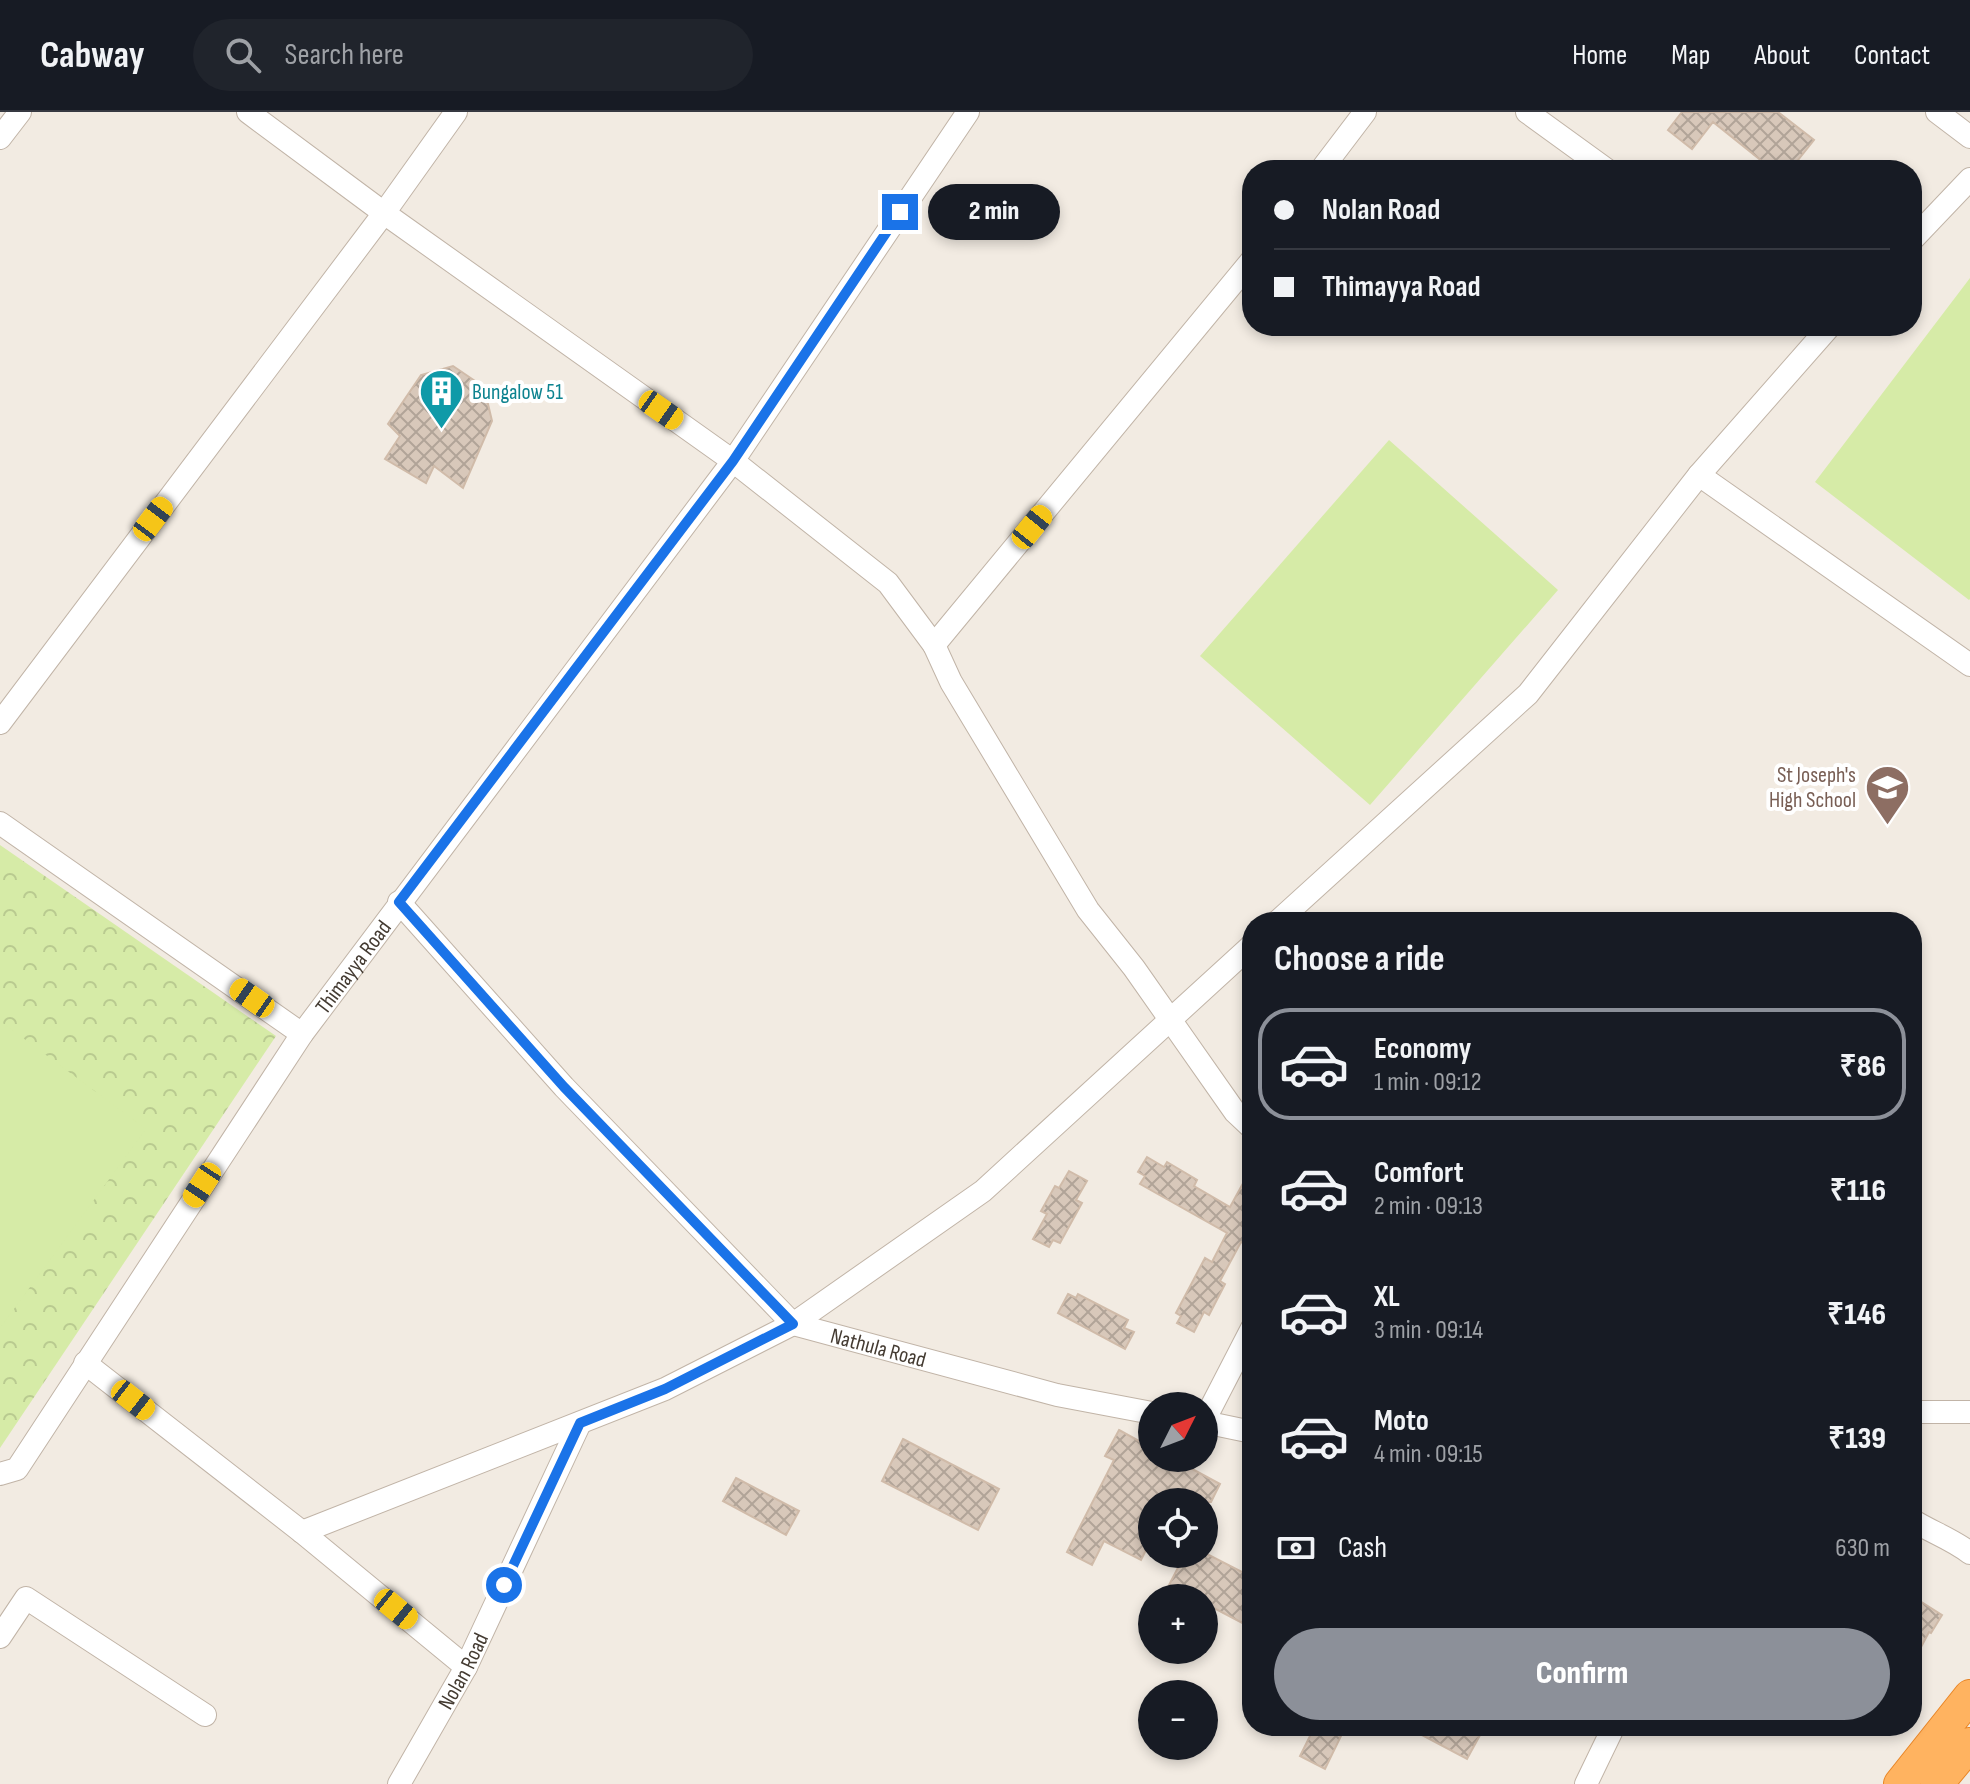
<!DOCTYPE html>
<meta charset="utf-8">
<style>
:root{--surface:#171b24;--page:#20242c;--text:#f1f3f6;--muted:#9ea1a6;--line:#363941;--accent:#8c9099}
body{margin:0;font-family:"Sofia Sans Condensed",sans-serif;background:var(--page);color:var(--text);height:100vh;display:flex;flex-direction:column;font-size:30px;white-space:nowrap}
*{box-sizing:border-box;margin:0}
p{font-size:26px;color:var(--muted)}
.icon{flex:none;width:44px;height:44px;fill:none;stroke:currentColor;stroke-width:2;stroke-linecap:round;stroke-linejoin:round}
.map{position:relative;flex:1;overflow:hidden}
.details{position:absolute;left:1242px;top:800px;width:680px;height:824px;display:flex;flex-direction:column;background:var(--surface);border-radius:32px;box-shadow:0 4px 12px #0003}
.details>*{flex:none}
.banner{position:absolute;left:1242px;top:48px;width:680px;height:176px;border-radius:32px;box-shadow:0 4px 12px #0003;display:grid;align-content:center;height:176px;padding:0 32px;background:var(--surface)}
.needle{width:52px;rotate:48deg}
.tools{position:absolute;left:1138px;top:1280px;display:grid;gap:16px}
.tools a{display:grid;place-items:center;width:80px;height:80px;border-radius:50%;background:var(--surface);box-shadow:0 4px 12px #0003;font-size:40px}
.end{position:absolute;width:36px;height:36px;margin:-18px;border:10px solid #1a73e8;background:#fff;box-shadow:0 0 0 4px #fff}
.from{border-radius:50%}
.bubble{position:absolute;height:56px;border-radius:28px;background:var(--surface);box-shadow:0 4px 12px #0003;font-size:26px;font-weight:800;line-height:56px;text-align:center}
.car{position:absolute;width:24px;height:48px;margin:-24px -12px;border-radius:10px;box-shadow:0 0 6px 2px #0007;background:linear-gradient(#f5c518 24%,#345 0 40%,#f5c518 0 76%,#345 0 86%,#f5c518 0)}
.banner b{display:flex;align-items:center;gap:28px;height:76px;font-size:30px}
.banner b+b{border-top:2px solid var(--line)}
.banner i{width:20px;height:20px;background:var(--text)}
ul{padding:0;list-style:none}
li{display:flex;align-items:center;gap:24px;height:112px;margin:0 16px 12px;padding:0 16px;border:4px solid transparent;border-radius:32px}
li div{flex:1}
li b{display:block;font-size:30px}
li em{font-style:normal;font-weight:800}
li.active{border-color:var(--accent)}
li>.icon{width:72px;height:72px;stroke-width:1.5}
h2{padding:0 32px;font-size:36px;line-height:96px}
.pay{display:flex;align-items:center;gap:20px;height:88px;padding:0 32px;font-size:30px}
.pay p{margin-inline-start:auto}
.cta{display:flex;gap:16px;margin-top:auto;padding:16px 32px}
.cta a{flex:1;height:92px;border-radius:48px;background:var(--accent);color:#fff;font-size:32px;font-weight:800;line-height:92px;text-align:center}
header{display:flex;align-items:center;gap:48px;box-sizing:border-box;height:112px;padding:0 40px;background:var(--surface);border-bottom:2px solid var(--line)}
header strong{font-size:38px}
nav{display:flex;gap:44px;margin-inline-start:auto;font-size:28px}
.search{width:560px;height:72px;background:var(--page);display:flex;align-items:center;gap:20px;box-sizing:border-box;padding:0 28px;border-radius:44px;color:var(--muted);font-size:30px}
.map>svg:first-child{display:block}
.forest{fill:url(#forest-crowns)}
.pitch{fill:#d6eba7}
.building{fill:url(#building-cross-hatch);stroke:#d0bba9;stroke-width:2}
.lines{fill:none;stroke-linecap:round;stroke-linejoin:round}
.minor-casing{stroke:#c1b4a7;stroke-width:24}
.highway-casing{stroke:#e88526;stroke-width:34}
.minor{stroke:#fff;stroke-width:22}
.highway{stroke:#ffb360;stroke-width:32}
.route{stroke:#1a73e8;stroke-width:10}
.labels{text-anchor:middle;stroke-width:8;stroke-linejoin:round;paint-order:stroke}
.culture-label{font-size:22px;fill:#0d838f;stroke:#fff;text-anchor:start}
.education-label{font-size:22px;fill:#785e54;stroke:#fff;text-anchor:end}
.street-label{font-size:22px;fill:#443b32;stroke:#fff}
</style>
<header>
<strong>Cabway</strong>
<div class="search"><svg class="icon" aria-label="search" viewBox="0 0 24 24"><circle cx="10" cy="10" r="6"/><path d="M15 15l6 6"/></svg>Search here</div>
<nav><a>Home</a><a>Map</a><a>About</a><a>Contact</a></nav>
</header>
<div class="map">
<svg width="1970" height="1672" viewBox="0 0 1970 1672">
<defs>
<pattern id="forest-crowns" width="20" height="18" patternUnits="userSpaceOnUse" patternTransform="scale(2)"><rect width="20" height="18" fill="#d6eba7"/><path d="M2 6a3 3 0 1 1 6 0M12 15a3 3 0 1 1 6 0" fill="none" stroke="#b9ca90"/></pattern>
<pattern id="building-cross-hatch" width="8" height="8" patternUnits="userSpaceOnUse" patternTransform="scale(2)"><rect width="8" height="8" fill="#d8c8ba"/><path d="M0 0l8 8M0 8l8-8" fill="none" stroke="#b1a498"/></pattern>
</defs>
<rect width="100%" height="100%" fill="#f2ebe2"/>
<path class="forest" d="M0,733L276,924L0,1336Z"/>
<path class="pitch" d="M1970,166V487L1969,488L1815,370Z
M1389,328L1558,478L1370,693L1200,544Z
M0,909L146,1017L0,1216Z"/>
<path class="building" d="M1682,0H1778L1814,28L1790,58H1773L1713,10L1692,37L1668,18Z
M453,254L484,275L492,309L463,376L434,354L426,371L385,347L400,324L388,312L421,263Z
M1147,1045L1164,1055L1167,1050L1197,1068L1194,1074L1230,1095L1252,1055V1118L1244,1131L1241,1130L1220,1169L1225,1172L1209,1203L1204,1200L1194,1220L1177,1211L1181,1204L1176,1201L1205,1146L1212,1150L1227,1121L1140,1072L1145,1064L1138,1060Z
M1069,1059L1087,1069L1076,1088L1082,1091L1060,1131L1053,1128L1049,1135L1033,1127L1047,1102L1041,1099L1055,1074L1059,1076Z
M1068,1182L1076,1186L1078,1182L1128,1208L1124,1216L1134,1220L1125,1237L1058,1201Z
M1119,1318L1152,1336V1346H1172L1220,1372L1211,1390H1152V1426L1141,1448L1104,1429L1092,1453L1067,1440L1114,1348L1105,1344Z
M903,1327L999,1377L978,1418L882,1369Z
M736,1366L799,1399L786,1423L723,1389Z
M1185,1442H1207L1252,1465V1516L1204,1491V1486H1194L1169,1473Z
M1912,1484L1942,1503L1931,1521L1929,1520L1912,1552Z
M1315,1614H1321L1341,1624L1325,1657L1300,1644Z
M1405,1614H1485L1467,1647Z"/>
<g class="lines">
<defs>
<g id="minor">
<path d="M248,0L384,101L733,349L888,471L934,533L951,570L1088,798L1134,856L1235,1000L1252,1016"/>
<path d="M1527,0L1607,58"/>
<path d="M1937,0L1970,25"/>
<path d="M0,26L20,0"/>
<path d="M1321,58L1365,0"/>
<path d="M1912,128L1970,67"/>
<path d="M1699,363L1970,553"/>
<path d="M934,533L1252,148"/>
<path d="M0,611L384,101L456,0"/>
<path d="M0,711L302,922"/>
<path id="s1" d="M399,790L564,975L793,1212L1057,1283L1152,1301"/>
<path d="M1277,810L1528,582L1699,363L1830,214"/>
<path d="M85,1251L302,1420L466,1555"/>
<path d="M1912,1300H1970"/>
<path d="M1204,1309L1252,1216"/>
<path d="M1204,1310L1252,1320"/>
<path id="s2" d="M0,1362L17,1357L302,922L733,349L968,0"/>
<path d="M1912,1408C1931,1420 1952,1427 1970,1441"/>
<path d="M302,1420L665,1277L793,1212L983,1079L1252,833"/>
<path d="M0,1525L26,1486L205,1603"/>
<path id="s3" d="M399,1672L466,1555L580,1311"/>
<path d="M1586,1672L1614,1614"/>
</g>
<path id="highway" d="M1900,1672L1970,1584
M1937,1672L1970,1632"/>
</defs>
<use href="#minor" class="minor-casing"/>
<use href="#highway" class="highway-casing"/>
<use href="#minor" class="minor"/>
<use href="#highway" class="highway"/>
</g>
<g class="lines">
<path class="route" d="M504,1473L580,1311L665,1277L793,1212L564,975L399,790L733,349L900,100"/>
</g>
<defs>
<symbol id="building-pin" viewBox="-11 -11 22 30"><path d="M0 17L-7.5 6A9.5 9.5 0 1 1 7.5 6Z" fill="#0f9aa8" stroke="#fff"/><path d="M-4-6H4V6H1V3H-1V6H-4ZM-2.5-4.3h1.7v1.8h-1.7ZM.8-4.3h1.7v1.8H.8ZM-2.5-1h1.7V.8h-1.7ZM.8-1h1.7V.8H.8Z" fill="#fff"/></symbol>
<symbol id="school-pin" viewBox="-11 -11 22 30"><path d="M0 17L-7.5 6A9.5 9.5 0 1 1 7.5 6Z" fill="#8d6e63" stroke="#fff"/><path d="M0-5L7-2L0 1L-7-2ZM-4 1L0 2.5L4 1V4Q0 6-4 4Z" fill="#fff"/></symbol>
</defs>
<g fill-rule="evenodd">
<use href="#building-pin" x="416" y="254" width="51" height="69"/>
<use href="#school-pin" x="1862" y="650" width="51" height="69"/>
</g>
<g class="labels">
<g class="culture-label">
<text x="472" y="287">Bungalow 51</text>
</g>
<g class="education-label">
<text x="1856" y="670">St Joseph's<tspan x="1856" dy="25">High School</tspan></text>
</g>
<g class="street-label">
<text dy="8" stroke="none"><textPath href="#s2" startOffset="622">Thimayya Road</textPath></text>
<text dy="8" stroke="none"><textPath href="#s1" startOffset="666">Nathula Road</textPath></text>
<text dy="8" stroke="none"><textPath href="#s3" startOffset="130">Nolan Road</textPath></text>
</g>
</g>
</svg>
<div class="tools">
<a><svg class="needle" viewBox="-14 -14 28 28"><path d="M0-13l5 13h-10z" fill="#e53935"/><path d="M0 13l5-13h-10z" fill="#9ea1a6"/></svg></a>
<a><svg class="icon" aria-label="locate" viewBox="0 0 24 24"><circle cx="12" cy="12" r="6"/><path d="M12 2v4M12 18v4M2 12h4M18 12h4"/></svg></a>
<a>+</a>
<a>−</a>
</div>
<i class="end from" style="left:504px;top:1473px"></i>
<i class="end" style="left:900px;top:100px"></i>
<div class="bubble" style="left:928px;top:72px;width:132px">2 min</div>
<i class="car" style="left:661px;top:298px;rotate:125deg"></i>
<i class="car" style="left:153px;top:407px;rotate:37deg"></i>
<i class="car" style="left:1032px;top:415px;rotate:39deg"></i>
<i class="car" style="left:252px;top:886px;rotate:305deg"></i>
<i class="car" style="left:202px;top:1073px;rotate:213deg"></i>
<i class="car" style="left:133px;top:1288px;rotate:128deg"></i>
<i class="car" style="left:396px;top:1497px;rotate:129deg"></i>
<div class="banner">
<b><i class="from"></i>Nolan Road</b>
<b><i></i>Thimayya Road</b>
</div>
<section class="details">
<h2>Choose a ride</h2>
<ul>
<li class="active"><svg class="icon" aria-label="car" viewBox="0 0 24 24"><path d="M5 17H2v-5l4-1 3-4h7l3 4 3 1v5h-3M9 17h6M6 11h13"/><circle cx="7" cy="17" r="2"/><circle cx="17" cy="17" r="2"/></svg><div><b>Economy</b><p>1 min · 09:12</p></div><em>₹86</em></li>
<li><svg class="icon" aria-label="car" viewBox="0 0 24 24"><path d="M5 17H2v-5l4-1 3-4h7l3 4 3 1v5h-3M9 17h6M6 11h13"/><circle cx="7" cy="17" r="2"/><circle cx="17" cy="17" r="2"/></svg><div><b>Comfort</b><p>2 min · 09:13</p></div><em>₹116</em></li>
<li><svg class="icon" aria-label="car" viewBox="0 0 24 24"><path d="M5 17H2v-5l4-1 3-4h7l3 4 3 1v5h-3M9 17h6M6 11h13"/><circle cx="7" cy="17" r="2"/><circle cx="17" cy="17" r="2"/></svg><div><b>XL</b><p>3 min · 09:14</p></div><em>₹146</em></li>
<li><svg class="icon" aria-label="car" viewBox="0 0 24 24"><path d="M5 17H2v-5l4-1 3-4h7l3 4 3 1v5h-3M9 17h6M6 11h13"/><circle cx="7" cy="17" r="2"/><circle cx="17" cy="17" r="2"/></svg><div><b>Moto</b><p>4 min · 09:15</p></div><em>₹139</em></li>
</ul>
<div class="pay"><svg class="icon" aria-label="cash" viewBox="0 0 24 24"><path d="M3 7h18v10H3z"/><circle cx="12" cy="12" r="2"/></svg>Cash<p>630 m</p></div>
<div class="cta"><a>Confirm</a></div>
</section>
</div>
